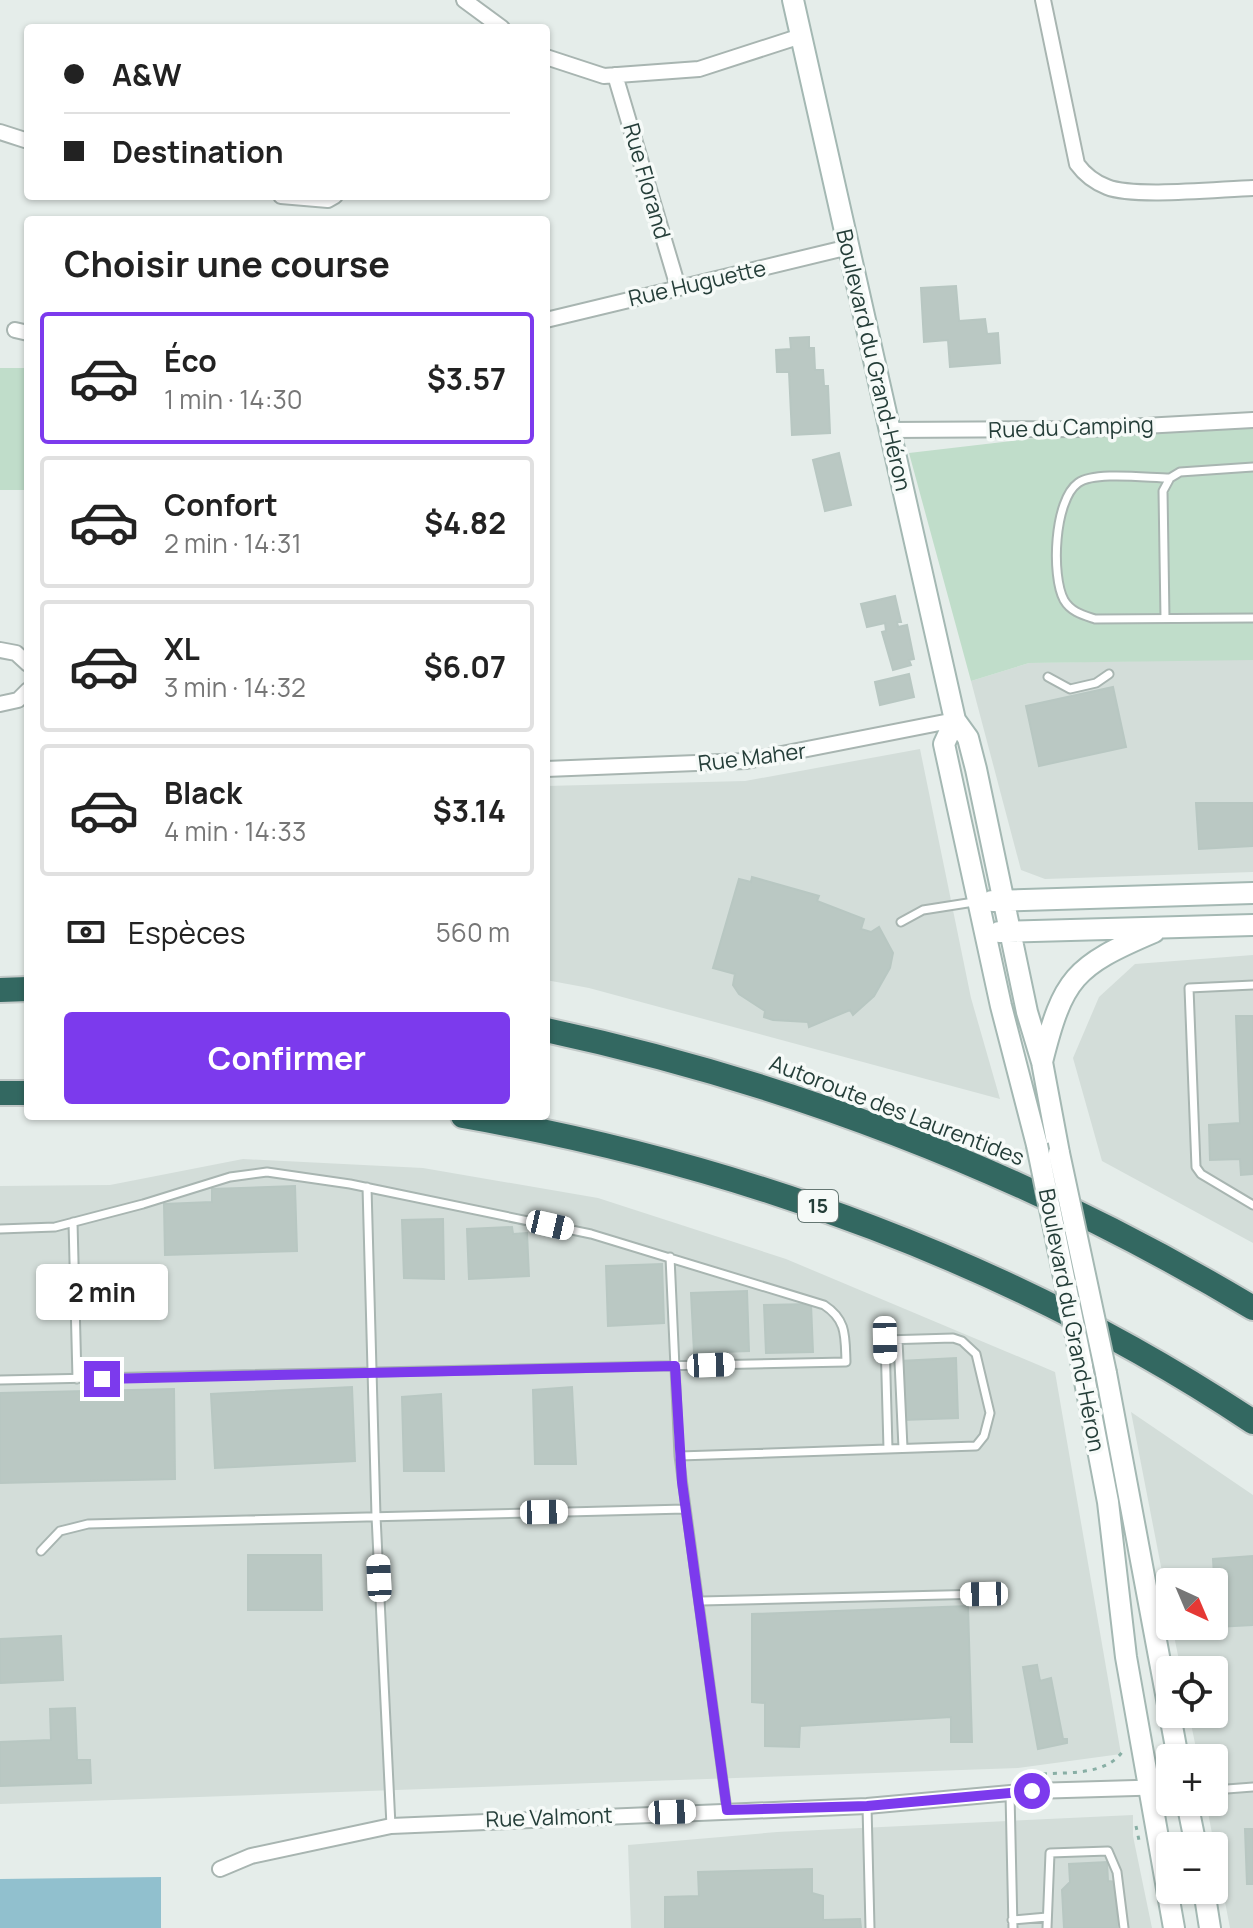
<!DOCTYPE html>
<html lang="fr">
<meta charset="utf-8">
<style>
:root{--surface:#fff;--page:#f2f2f2;--text:#222;--muted:#767676;--line:#e0e0e0;--accent:#7c3aed}
body{margin:0;font-family:Manrope,sans-serif;background:var(--page);color:var(--text);height:100vh;display:flex;flex-direction:column;font-size:30px;white-space:nowrap}
*{box-sizing:border-box;margin:0}
p{font-size:26px;color:var(--muted)}
.icon{flex:none;width:44px;height:44px;fill:none;stroke:currentColor;stroke-width:2;stroke-linecap:round;stroke-linejoin:round}
.map{position:relative;flex:1;overflow:hidden}
.details{position:absolute;left:24px;top:216px;width:526px;height:904px;display:flex;flex-direction:column;background:var(--surface);border-radius:8px;box-shadow:0 2px 6px #0004}
.details>*{flex:none}
.banner{position:absolute;left:24px;top:24px;width:526px;height:176px;border-radius:8px;box-shadow:0 2px 6px #0004;display:grid;align-content:center;height:176px;padding:0 40px;background:var(--surface)}
.needle{width:52px;rotate:136deg}
.tools{position:absolute;left:1156px;top:1568px;display:grid;gap:16px}
.tools a{display:grid;place-items:center;width:72px;height:72px;border-radius:8px;background:var(--surface);box-shadow:0 2px 6px #0004;font-size:40px}
.end{position:absolute;width:36px;height:36px;margin:-18px;border:10px solid #7c3aed;background:#fff;box-shadow:0 0 0 4px #fff}
.from{border-radius:50%}
.bubble{position:absolute;height:56px;border-radius:8px;background:var(--surface);box-shadow:0 2px 6px #0004;font-size:26px;font-weight:700;line-height:56px;text-align:center}
.car{position:absolute;width:24px;height:48px;margin:-24px -12px;border-radius:10px;box-shadow:0 0 6px 2px #0007;background:linear-gradient(#fff 24%,#345 0 40%,#fff 0 76%,#345 0 86%,#fff 0)}
.banner b{display:flex;align-items:center;gap:28px;height:76px;font-size:30px}
.banner b+b{border-top:2px solid var(--line)}
.banner i{width:20px;height:20px;background:var(--text)}
ul{padding:0;list-style:none}
li{display:flex;align-items:center;gap:24px;height:132px;margin:0 16px 12px;padding:0 24px;border:4px solid var(--line);border-radius:8px}
li div{flex:1}
li b{display:block;font-size:30px}
li em{font-style:normal;font-weight:700}
li.active{border-color:var(--accent)}
li>.icon{width:72px;height:72px;stroke-width:1.5}
h2{padding:0 40px;font-size:36px;line-height:96px}
.pay{display:flex;align-items:center;gap:20px;height:88px;padding:0 40px;font-size:30px}
.pay p{margin-inline-start:auto}
.action{display:flex;gap:16px;margin-top:auto;padding:16px 40px}
.action a{flex:1;height:92px;border-radius:8px;background:var(--accent);color:#fff;font-size:32px;font-weight:700;line-height:92px;text-align:center}
.map>svg:first-child{display:block}
.built{fill:#d3ddd9}
.green{fill:#c0ddca}
.water{fill:#91c0ce}
.building{fill:#bac8c3;stroke:#b8c7c2;stroke-width:2}
.lines{fill:none;stroke-linecap:round;stroke-linejoin:round}
.lane-casing{stroke:#a8b5b1;stroke-width:11}
.street-casing{stroke:#a8b5b1;stroke-width:18}
.secondary-casing{stroke:#a4b8b3;stroke-width:24}
.highway-casing{stroke:#c2c9c8;stroke-width:28}
.path{stroke:#88afa5;stroke-width:3;stroke-dasharray:4 6;stroke-linecap:butt}
.lane{stroke:#fff;stroke-width:7}
.street{stroke:#fff;stroke-width:14}
.secondary{stroke:#fff;stroke-width:20}
.highway{stroke:#336861;stroke-width:24}
.secondary-bridge-casing{stroke:#a4b8b3;stroke-width:24;stroke-linecap:butt}
.secondary-bridge{stroke:#fff;stroke-width:20}
.route{stroke:#7c3aed;stroke-width:10}
.labels{text-anchor:middle;stroke-width:7;stroke-linejoin:round;paint-order:stroke}
.shield{fill:#f6faf8;stroke:#647672;stroke-width:2}
.shield-label{font-size:20px;font-weight:bold;fill:#253e39}
.street-label{font-size:22px;fill:#253e39;stroke:#f6faf8}
</style>
<div class="map">
<svg width="1253" height="1928" viewBox="0 0 1253 1928">
<rect width="100%" height="100%" fill="#e5edea"/>
<path class="built" d="M1253,659V872L1045,879L1021,870L971,681L1029,663Z
M920,749L971,998L1000,1099L589,988L546,980V786L745,781Z
M1253,955V1243L1102,1161L1073,1058L1099,997L1135,964Z
M243,1159L423,1168L598,1198L786,1259L1055,1372L1121,1754L1018,1768L0,1804V1186L110,1185Z
M1131,1412L1253,1495V1928H1230L1206,1802H1214V1758H1198L1189,1714H1214V1670H1181L1172,1626H1214V1582H1170V1613Z
M1133,1815V1836L1152,1928H631L628,1845L777,1832Z"/>
<path class="green" d="M0,368H28V490H0Z
M1253,413V660L1029,663L971,681L909,453Z"/>
<path class="water" d="M161,1877V1928H0V1879Z"/>
<path class="building" d="M956,286L959,321L985,319L987,334L998,333L1000,363L950,367L948,340L924,342L921,288Z
M809,337V348H814L815,370H823L824,386H828L830,433L792,435L789,372H777L776,350L791,349L790,338Z
M839,453L851,505L825,511L813,460Z
M895,596L901,622H897L898,627L907,625L914,659L909,660L911,665L893,670L882,632L886,631L885,623L867,627L861,604Z
M909,674L914,697L880,705L875,682Z
M1113,687L1126,747L1039,766L1026,706Z
M1196,803H1253V846L1199,849Z
M752,877L819,896L817,901L864,919L861,929L871,932L879,927L893,953L890,968L874,996L853,1015L850,1010L809,1027L808,1022L773,1020L764,1017L765,1011L739,994L733,985L735,974L713,968L739,879L751,882Z
M1236,1016H1253V1174L1241,1175L1240,1159L1210,1160L1209,1125L1240,1123Z
M295,1186L297,1251L165,1255L164,1204L212,1202V1189Z
M443,1219L444,1279L404,1278L402,1220Z
M512,1227L513,1234L527,1233L529,1276L469,1279L467,1229Z
M662,1264L664,1323L608,1326L606,1266Z
M747,1291L749,1351L694,1353L691,1293Z
M811,1304L813,1352L766,1353L764,1305Z
M956,1358L958,1418L903,1420L900,1361Z
M352,1387L355,1461L215,1468L211,1394Z
M572,1387L576,1464H535L533,1390Z
M174,1389L175,1479L0,1483V1393Z
M441,1394L444,1471H404L402,1397Z
M248,1555H321L322,1610H248Z
M1253,1556V1625L1217,1627L1213,1559Z
M968,1606L972,1742H951V1717L800,1726L799,1747L765,1746V1703L752,1702V1614Z
M61,1636L63,1680L0,1683V1639Z
M1037,1665L1040,1681L1051,1678L1063,1739H1067V1743L1038,1749L1023,1667Z
M75,1708L77,1760H90L91,1783L0,1786V1742L51,1740L50,1709Z
M1245,1829H1253V1884H1247Z
M1107,1862L1108,1881L1116,1882L1117,1928H1064L1062,1890L1070,1882L1069,1864Z
M812,1869V1893L823,1896V1920L860,1919L861,1928H665V1897L699,1896L698,1872Z"/>
<g class="lines">
<defs>
<path id="lane" d="M1170,478C1148,478 1095,471 1078,483C1054,500 1051,576 1064,600C1071,612 1083,615 1095,619L1253,618
M1165,618L1163,491L1170,478L1180,472L1253,467
M1048,677L1070,689L1096,683L1109,674
M901,922L923,910L974,902
M1253,985L1189,988L1196,1167L1201,1174L1253,1205
M367,1187L376,1516L391,1826
M73,1222L77,1379
M0,1229L55,1227L143,1204L230,1177L267,1172L350,1184L591,1234L824,1305C847,1320 845,1336 846,1362L0,1380
M670,1257L679,1456L727,1810
M898,1340L903,1448
M679,1456L976,1446L984,1436L990,1413L976,1354L962,1341L953,1338L885,1340L888,1449
M41,1551L60,1531L88,1524L685,1509
M701,1601L984,1594
M1214,1790L1253,1787
M1010,1794L1013,1928
M867,1806L870,1928
M1012,1920L1047,1917
M1047,1928L1050,1853L1108,1851L1117,1872L1124,1928"/>
<path id="street" d="M464,0L502,28
M1043,0L1077,164C1085,175 1094,182 1107,187C1134,198 1220,189 1253,188
M546,57L604,76L699,69L801,36
M615,75L678,287
M0,132L28,141
M281,196L328,200L335,196
M546,320L849,247
M15,330L28,333
M890,430L1089,429L1253,420
M0,650L16,653L28,664
M0,704L18,700L28,690
M546,769L746,761L955,720
M220,1869L251,1856L391,1826L867,1806L1032,1791L1170,1787"/>
<path id="secondary" d="M793,0L955,720L968,738L976,769L1027,1012L1042,1062L1059,1153
M955,720L944,744L1001,1006L1037,1145
M992,901L1253,893
M999,932L1253,925
M1042,1062C1063,978 1074,966 1154,932
M1082,1366L1108,1502L1126,1657L1174,1928
M1106,1373L1178,1758
M1187,1802L1196,1846
M1204,1890L1210,1928"/>
<path id="highway" d="M0,990L28,989
M546,1030C797,1084 1033,1176 1253,1308
M0,1093H28
M463,1116C744,1165 1015,1264 1253,1422"/>
</defs>
<use href="#lane" class="lane-casing"/>
<use href="#street" class="street-casing"/>
<use href="#secondary" class="secondary-casing"/>
<use href="#highway" class="highway-casing"/>
<path class="path" d="M1033,1775C1063,1771 1107,1778 1124,1749
M1136,1826L1140,1845"/>
<use href="#lane" class="lane"/>
<use href="#street" class="street"/>
<use href="#secondary" class="secondary"/>
<use href="#highway" class="highway"/>
<defs>
<path id="secondary-bridge" d="M1037,1145L1082,1366
M1059,1153L1106,1373"/>
</defs>
<use href="#secondary-bridge" class="secondary-bridge-casing"/>
<use href="#secondary-bridge" class="secondary-bridge"/>
</g>
<g class="lines">
<path class="route" d="M102,1379L675,1366L682,1482L727,1810L867,1806L1032,1791"/>
</g>
<g class="labels">
<rect class="shield" x="798" y="1190" width="40" height="32" rx="6"/>
<g class="shield-label">
<text x="818" y="1213">15</text>
</g>
<g class="street-label">
<text transform="translate(647 181) rotate(74)" y="8">Rue Florand</text>
<text transform="translate(697 283) rotate(-13)" y="8">Rue Huguette</text>
<text transform="translate(874 360) rotate(77)" y="8">Boulevard du Grand-Héron</text>
<text transform="translate(1071 427) rotate(-2)" y="8">Rue du Camping</text>
<text transform="translate(752 757) rotate(-7)" y="8">Rue Maher</text>
<text transform="translate(897 1110) rotate(21)" y="8">Autoroute des Laurentides</text>
<text transform="translate(1072 1320) rotate(79)" y="8">Boulevard du Grand-Héron</text>
<text transform="translate(549 1817) rotate(-2)" y="8">Rue Valmont</text>
</g>
</g>
</svg>
<div class="tools">
<a><svg class="needle" viewBox="-14 -14 28 28"><path d="M0-13l5 13h-10z" fill="#e53935"/><path d="M0 13l5-13h-10z" fill="#767676"/></svg></a>
<a><svg class="icon" aria-label="locate" viewBox="0 0 24 24"><circle cx="12" cy="12" r="6"/><path d="M12 2v4M12 18v4M2 12h4M18 12h4"/></svg></a>
<a>+</a>
<a>−</a>
</div>
<i class="end from" style="left:1032px;top:1791px"></i>
<i class="end" style="left:102px;top:1379px"></i>
<div class="bubble" style="left:36px;top:1264px;width:132px">2 min</div>
<i class="car" style="left:550px;top:1225px;rotate:103deg"></i>
<i class="car" style="left:885px;top:1340px;rotate:179deg"></i>
<i class="car" style="left:711px;top:1365px;rotate:88deg"></i>
<i class="car" style="left:544px;top:1512px;rotate:89deg"></i>
<i class="car" style="left:379px;top:1578px;rotate:357deg"></i>
<i class="car" style="left:984px;top:1594px;rotate:269deg"></i>
<i class="car" style="left:672px;top:1812px;rotate:88deg"></i>
<div class="banner">
<b><i class="from"></i>A&amp;W</b>
<b><i></i>Destination</b>
</div>
<section class="details">
<h2>Choisir une course</h2>
<ul>
<li class="active"><svg class="icon" aria-label="car" viewBox="0 0 24 24"><path d="M5 17H2v-5l4-1 3-4h7l3 4 3 1v5h-3M9 17h6M6 11h13"/><circle cx="7" cy="17" r="2"/><circle cx="17" cy="17" r="2"/></svg><div><b>Éco</b><p>1 min · 14:30</p></div><em>$3.57</em></li>
<li><svg class="icon" aria-label="car" viewBox="0 0 24 24"><path d="M5 17H2v-5l4-1 3-4h7l3 4 3 1v5h-3M9 17h6M6 11h13"/><circle cx="7" cy="17" r="2"/><circle cx="17" cy="17" r="2"/></svg><div><b>Confort</b><p>2 min · 14:31</p></div><em>$4.82</em></li>
<li><svg class="icon" aria-label="car" viewBox="0 0 24 24"><path d="M5 17H2v-5l4-1 3-4h7l3 4 3 1v5h-3M9 17h6M6 11h13"/><circle cx="7" cy="17" r="2"/><circle cx="17" cy="17" r="2"/></svg><div><b>XL</b><p>3 min · 14:32</p></div><em>$6.07</em></li>
<li><svg class="icon" aria-label="car" viewBox="0 0 24 24"><path d="M5 17H2v-5l4-1 3-4h7l3 4 3 1v5h-3M9 17h6M6 11h13"/><circle cx="7" cy="17" r="2"/><circle cx="17" cy="17" r="2"/></svg><div><b>Black</b><p>4 min · 14:33</p></div><em>$3.14</em></li>
</ul>
<div class="pay"><svg class="icon" aria-label="cash" viewBox="0 0 24 24"><path d="M3 7h18v10H3z"/><circle cx="12" cy="12" r="2"/></svg>Espèces<p>560 m</p></div>
<div class="action"><a>Confirmer</a></div>
</section>
</div>
